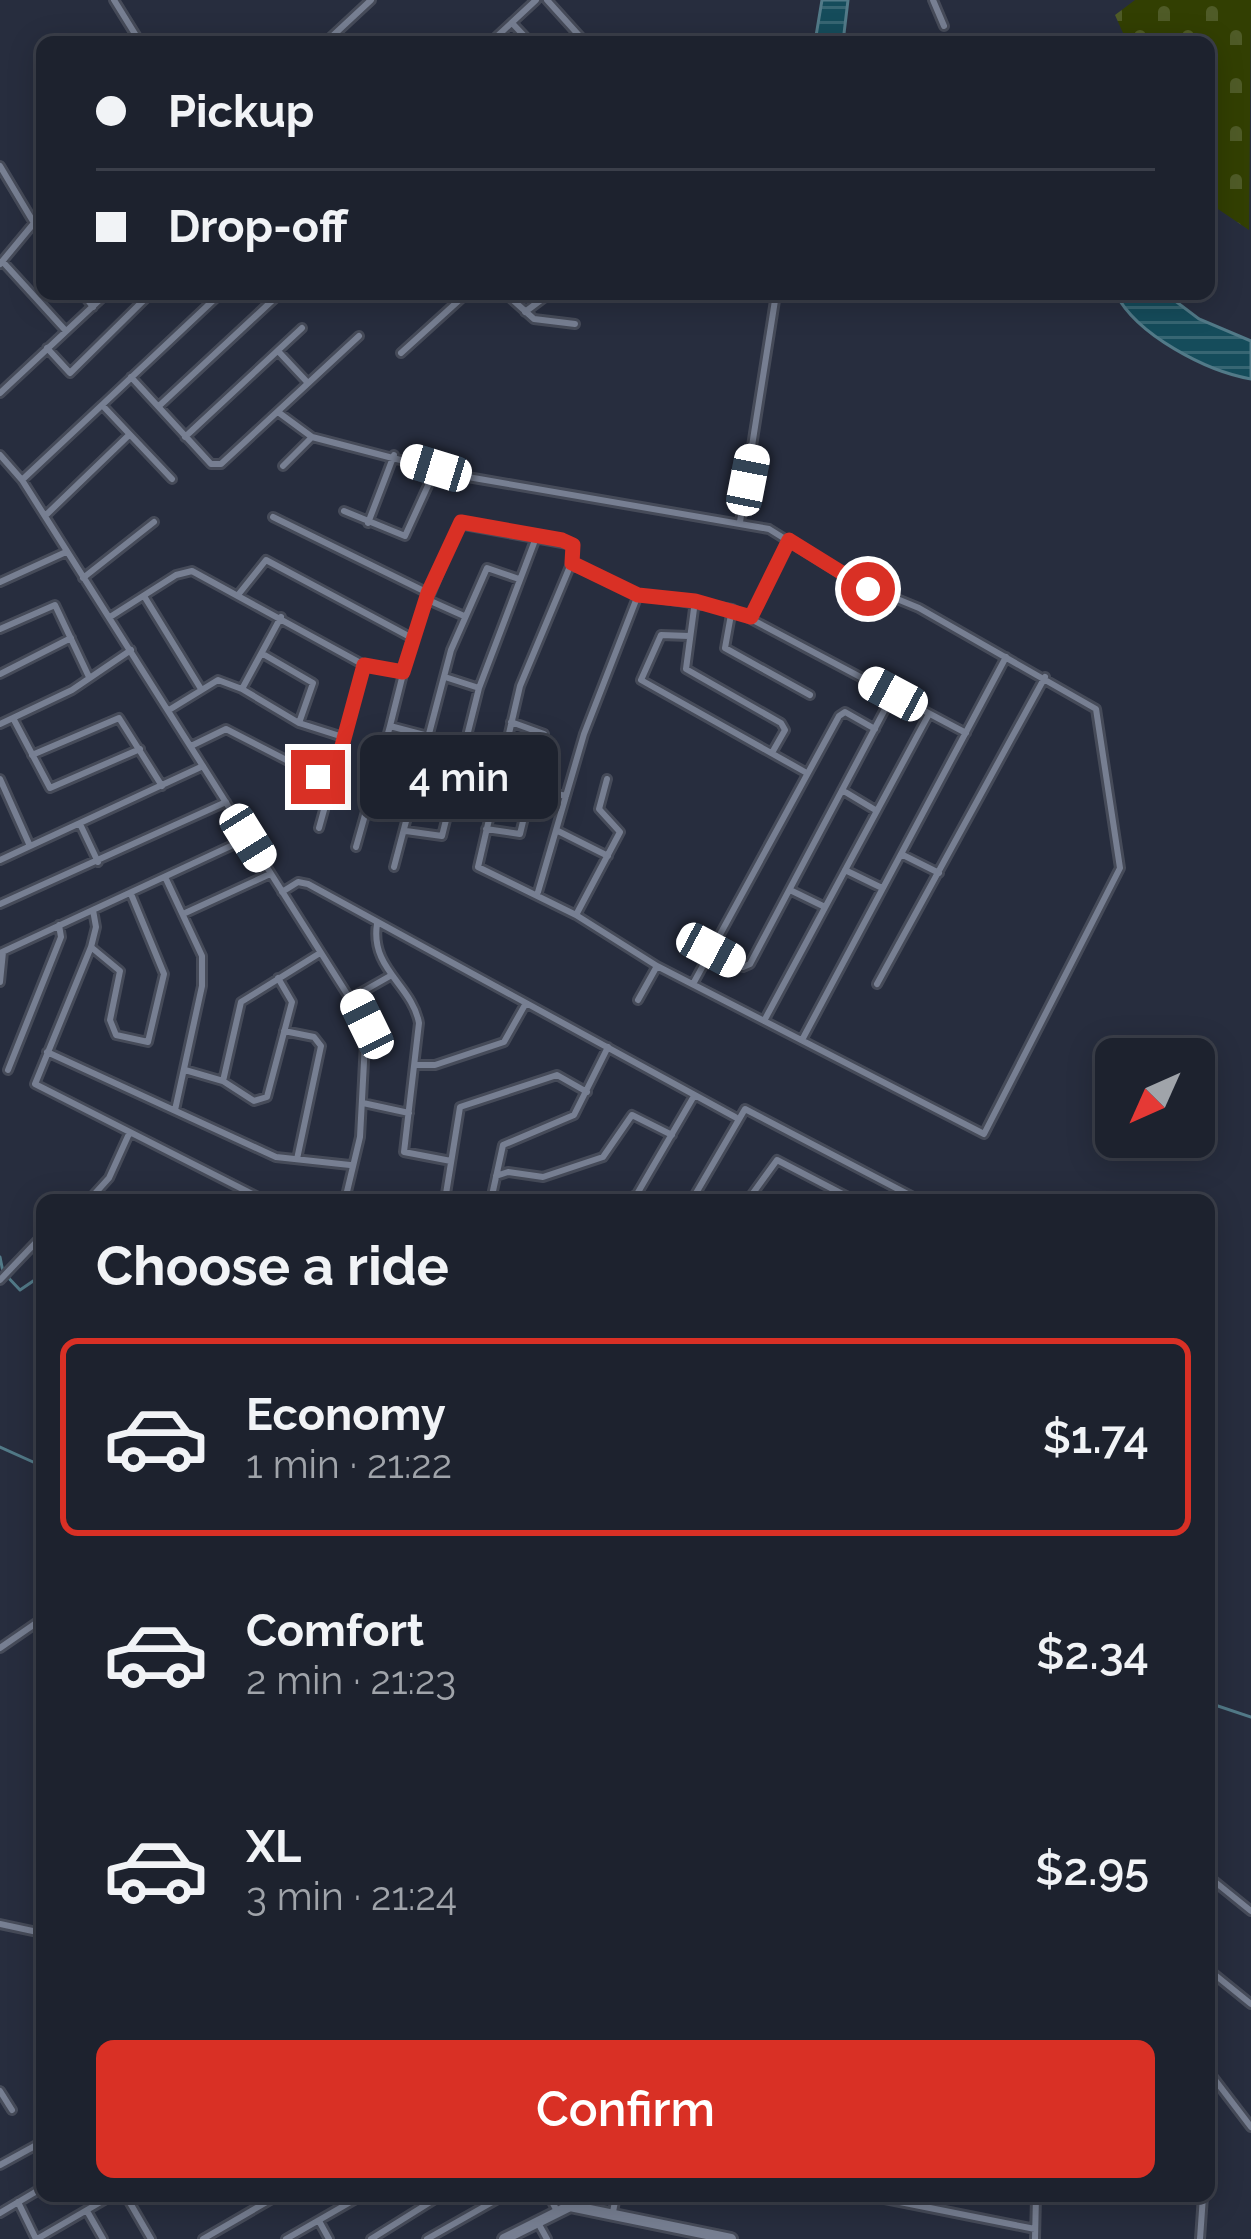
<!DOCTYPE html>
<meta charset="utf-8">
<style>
:root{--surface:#1d222e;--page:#252a36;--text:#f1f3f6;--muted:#a0a4aa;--line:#3b3f4a;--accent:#d93025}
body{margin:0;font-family:Raleway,sans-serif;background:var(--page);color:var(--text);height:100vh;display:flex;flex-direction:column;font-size:45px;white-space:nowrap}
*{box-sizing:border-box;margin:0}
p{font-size:39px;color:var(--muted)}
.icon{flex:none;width:66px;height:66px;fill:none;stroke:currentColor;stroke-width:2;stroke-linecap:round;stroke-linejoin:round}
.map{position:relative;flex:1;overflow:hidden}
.panel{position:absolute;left:36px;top:1194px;width:1179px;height:1008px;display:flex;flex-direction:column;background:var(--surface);border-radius:18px;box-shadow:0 6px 30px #0003,0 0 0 3px var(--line)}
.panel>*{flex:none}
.banner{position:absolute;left:36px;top:36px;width:1179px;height:264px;border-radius:18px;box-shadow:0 6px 30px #0003,0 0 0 3px var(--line);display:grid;align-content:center;height:264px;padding:0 60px;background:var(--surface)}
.needle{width:78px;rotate:225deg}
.fabs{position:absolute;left:1095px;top:1038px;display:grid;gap:24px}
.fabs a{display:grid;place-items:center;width:120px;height:120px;border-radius:18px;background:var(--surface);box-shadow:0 6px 30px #0003,0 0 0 3px var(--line);font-size:60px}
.end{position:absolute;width:54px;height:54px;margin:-27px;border:15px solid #d93025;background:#fff;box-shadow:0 0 0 6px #fff}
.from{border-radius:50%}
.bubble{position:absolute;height:84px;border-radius:18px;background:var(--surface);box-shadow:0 6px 30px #0003,0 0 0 3px var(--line);font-size:39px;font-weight:600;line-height:84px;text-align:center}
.car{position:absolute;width:36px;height:72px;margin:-36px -18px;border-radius:15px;box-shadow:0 0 9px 3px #0007;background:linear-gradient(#fff 24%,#345 0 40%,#fff 0 76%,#345 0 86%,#fff 0)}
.banner b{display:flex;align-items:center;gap:42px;height:114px;font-size:45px}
.banner b+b{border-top:3px solid var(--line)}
.banner i{width:30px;height:30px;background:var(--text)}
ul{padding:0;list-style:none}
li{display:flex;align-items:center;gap:36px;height:198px;margin:0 24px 18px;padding:0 36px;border:6px solid transparent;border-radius:18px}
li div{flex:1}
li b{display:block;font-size:45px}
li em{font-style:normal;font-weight:600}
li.on{border-color:var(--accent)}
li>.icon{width:108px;height:108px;stroke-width:1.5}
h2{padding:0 60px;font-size:54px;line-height:144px}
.action{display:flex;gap:24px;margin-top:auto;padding:24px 60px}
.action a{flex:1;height:138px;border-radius:18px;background:var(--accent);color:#fff;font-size:48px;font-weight:600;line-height:138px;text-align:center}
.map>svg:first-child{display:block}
.cemetery{fill:url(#cemetery-stones)}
.water{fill:url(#water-rules);stroke:#527a88;stroke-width:3}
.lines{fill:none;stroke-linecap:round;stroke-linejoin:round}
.stream{stroke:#527a88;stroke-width:3}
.street-casing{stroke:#464b59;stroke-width:12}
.secondary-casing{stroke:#464b59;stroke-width:16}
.street{stroke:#777f92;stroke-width:6}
.secondary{stroke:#777f92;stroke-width:10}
.route{stroke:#d93025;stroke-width:15}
</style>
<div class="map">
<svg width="1251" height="2239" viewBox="0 0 1251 2239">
<defs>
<pattern id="cemetery-stones" width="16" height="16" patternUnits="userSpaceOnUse" patternTransform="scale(3)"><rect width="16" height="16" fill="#323f02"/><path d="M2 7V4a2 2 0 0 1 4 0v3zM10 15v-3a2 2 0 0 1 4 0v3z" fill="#4f5b27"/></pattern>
<pattern id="water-rules" width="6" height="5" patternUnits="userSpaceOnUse" patternTransform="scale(3)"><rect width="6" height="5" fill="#154c5b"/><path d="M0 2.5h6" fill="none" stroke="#376673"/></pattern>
</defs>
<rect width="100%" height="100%" fill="#272d3e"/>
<path class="cemetery" d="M1135,0H1251L1249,230L1209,203V42H1127L1115,15Z"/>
<path class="water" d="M822,0H848L843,42H815Z
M1116,294H1166L1199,319L1251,341V379C1206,371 1137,335 1116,294Z"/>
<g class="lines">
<path class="stream" d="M0,1257L3,1272L20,1290L42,1275
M0,1447L42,1466
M1209,1703L1251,1717"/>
<defs>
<path id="street" d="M114,0L140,42
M547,0L585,42
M933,0L944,26
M512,23L530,42
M326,42L371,0
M491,42L536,0
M0,166L34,223L0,264
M34,223L42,214
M3,262L65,330
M83,294L93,307
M506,294L534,319L575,324
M525,312L549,294
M47,348L70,373L150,294
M278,351L308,383
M401,353L466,294
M131,377L211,464H221L359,336
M0,393L106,294
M159,406L275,298
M278,412L312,437L462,476L769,529L851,580L919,608L1096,709L1120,868L984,1134L657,966L638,1000
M185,437L302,328
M0,455L22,480L366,1024L360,1137L345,1200
M283,466L310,439
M172,479L102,405L220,294
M22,480L102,405
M344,511L405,536L436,468
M46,515L129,435
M273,517L428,593
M740,522L776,294
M368,523L394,455
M571,564L638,595L732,609L966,733
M83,578L154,522
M0,582L66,552
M238,595L266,560L412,638
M144,596L201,689
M426,599L464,616
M695,601L686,669L781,723L785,730L773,751
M732,609L725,648L810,695
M110,617L176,575L192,571L364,665L403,672
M281,617L242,689L299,723L343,737
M751,617L789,540
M0,629L55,605L89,677
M689,636L661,635L641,680L805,772
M263,654L313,683L299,723
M0,674L71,638
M445,677L479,688
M169,710L218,680L242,689
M13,718L50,788L140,749
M0,724L72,690L131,650
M428,736L390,726L412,638L459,524L573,545L571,564L520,686L478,867L576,915L657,966
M191,746L226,729L331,783
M465,751L502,761
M32,755L119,718L162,786
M0,779L30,846
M534,789L566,796
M842,790L877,811
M80,824L98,862
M319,828L364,665
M486,829L520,834L544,734L511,722
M406,831L442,836L479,688L537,535
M558,831L608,856
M356,847L390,726
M901,854L939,873
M0,860L203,766
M394,867L451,650L487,568L519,579
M845,870L882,888
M166,879L202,956V986L175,1110
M790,890L825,907
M282,892L298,882L308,884L735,1117
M538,892L584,734L638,595
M0,904L226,802
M93,910L96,927L91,947L35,1084L264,1200
M183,914L270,874
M576,915L620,832L599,809L607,779
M377,924C370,969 412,985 419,1023L404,1152L451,1161
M91,947L120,971L110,1020L116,1035L148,1042L164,974L131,894
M711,950L743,967L750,964L893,694
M0,953L248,838
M0,982L3,952
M693,984L839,716L845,712L875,729
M877,984L1045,677
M353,997L390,976
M764,1021L929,714
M284,1031L314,1037L321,1046L297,1159
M802,1040L1006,657
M47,1052L276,1157L350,1165
M416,1065H435L504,1042L526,1003
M8,1070L61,937L59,925
M185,1070L223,1081L254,1101L267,1097L292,1002L278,978
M223,1081L241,1002L320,953
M363,1103L409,1113
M496,1176L508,1172L543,1177L603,1157L632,1115L672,1135
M89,1200L109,1178L128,1136
M445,1200L460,1107L557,1075L587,1092
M491,1200L503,1145L574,1115L608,1047
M628,1200L637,1194L694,1096
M692,1200L745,1109L919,1200
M748,1200L777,1160L854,1200
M0,1280L42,1236
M0,1648L42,1619
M1209,1877L1251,1911
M0,1924L42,1933
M1209,1970L1251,2004
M1209,2072L1251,2127
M0,2091L12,2110
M0,2165L42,2142
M126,2196L151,2239
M549,2196L557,2211
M870,2196L1035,2229
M18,2202L36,2239
M87,2211L103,2239
M613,2212L616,2196
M0,2213L42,2188
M319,2221L329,2239
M537,2221L547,2239
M37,2239L111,2196
M203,2239L277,2196
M286,2239L361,2196
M371,2239L440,2196
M427,2239L503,2196
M1035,2239L1036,2196
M1200,2239L1203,2196"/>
<path id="secondary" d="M504,2239L570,2206L731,2239"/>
</defs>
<use href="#street" class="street-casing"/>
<use href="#secondary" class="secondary-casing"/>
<use href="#street" class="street"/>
<use href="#secondary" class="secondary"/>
</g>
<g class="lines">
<path class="route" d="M318,777L332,783L364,665L403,672L428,593L461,522L562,540L573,545L572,563L638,595L695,601L751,617L789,540L868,589"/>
</g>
</svg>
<div class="fabs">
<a><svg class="needle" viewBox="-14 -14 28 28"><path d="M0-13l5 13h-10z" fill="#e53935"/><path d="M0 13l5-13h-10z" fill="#a0a4aa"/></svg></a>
</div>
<i class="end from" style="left:868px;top:589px"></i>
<i class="end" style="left:318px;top:777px"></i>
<div class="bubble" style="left:360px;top:735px;width:198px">4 min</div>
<i class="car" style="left:436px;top:468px;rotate:287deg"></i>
<i class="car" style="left:748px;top:480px;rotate:11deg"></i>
<i class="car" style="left:893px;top:694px;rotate:298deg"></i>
<i class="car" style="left:248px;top:838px;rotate:148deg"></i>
<i class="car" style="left:711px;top:950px;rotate:118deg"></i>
<i class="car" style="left:367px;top:1024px;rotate:334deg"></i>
<div class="banner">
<b><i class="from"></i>Pickup</b>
<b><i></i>Drop-off</b>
</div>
<section class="panel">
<h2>Choose a ride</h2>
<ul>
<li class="on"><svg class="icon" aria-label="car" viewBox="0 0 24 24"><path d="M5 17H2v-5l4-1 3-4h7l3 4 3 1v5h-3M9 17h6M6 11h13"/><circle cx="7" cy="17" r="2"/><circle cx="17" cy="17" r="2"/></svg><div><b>Economy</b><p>1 min · 21:22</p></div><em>$1.74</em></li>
<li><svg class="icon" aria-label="car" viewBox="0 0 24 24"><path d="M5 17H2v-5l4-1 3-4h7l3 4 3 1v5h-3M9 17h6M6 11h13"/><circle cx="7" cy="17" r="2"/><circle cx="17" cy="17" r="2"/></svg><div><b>Comfort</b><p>2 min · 21:23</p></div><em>$2.34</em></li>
<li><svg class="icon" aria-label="car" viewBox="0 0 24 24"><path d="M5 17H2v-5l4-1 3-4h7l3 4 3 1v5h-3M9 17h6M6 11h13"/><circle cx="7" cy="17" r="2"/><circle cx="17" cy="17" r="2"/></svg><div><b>XL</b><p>3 min · 21:24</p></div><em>$2.95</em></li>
</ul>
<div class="action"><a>Confirm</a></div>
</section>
</div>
